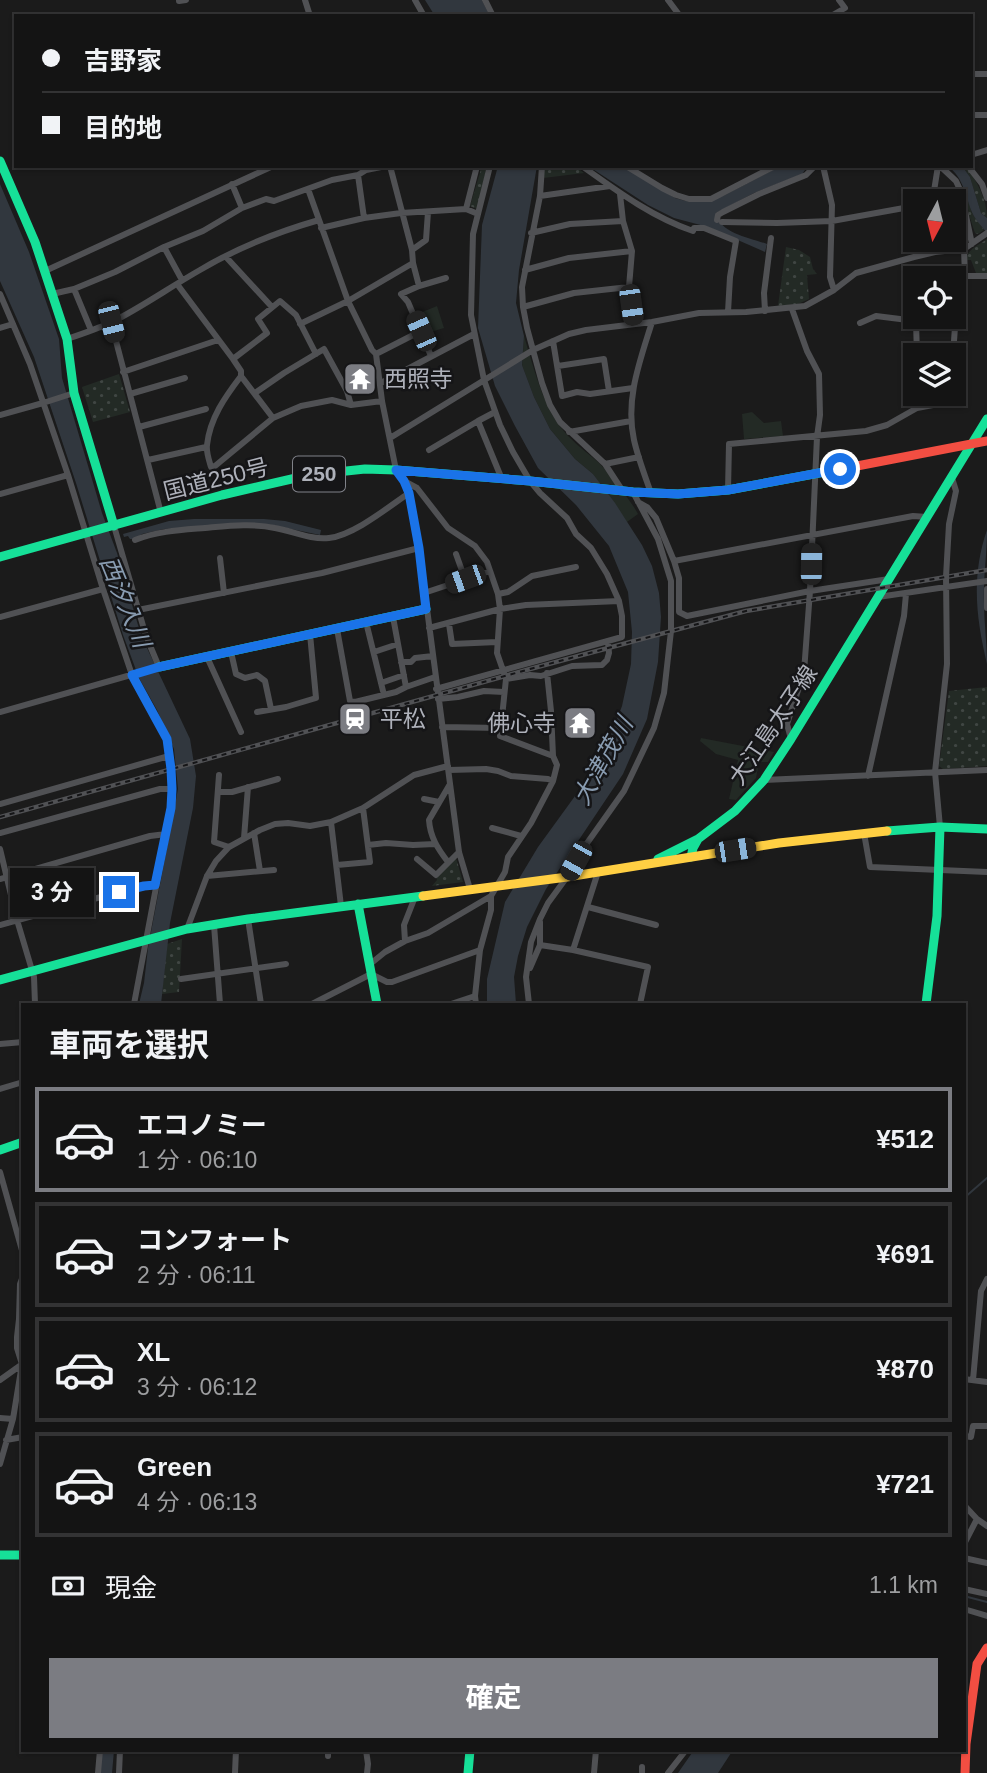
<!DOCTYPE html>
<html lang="ja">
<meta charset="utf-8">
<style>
:root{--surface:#141414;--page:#212122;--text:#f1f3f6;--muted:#9d9ea0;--line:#333334;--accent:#7b7c82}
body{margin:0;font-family:Helvetica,"Noto Sans JP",sans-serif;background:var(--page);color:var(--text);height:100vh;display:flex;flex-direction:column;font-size:26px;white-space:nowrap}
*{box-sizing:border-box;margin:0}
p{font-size:23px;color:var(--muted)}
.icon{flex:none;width:38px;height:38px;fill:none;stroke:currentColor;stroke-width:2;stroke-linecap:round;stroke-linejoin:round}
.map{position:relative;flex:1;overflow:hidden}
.details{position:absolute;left:21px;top:1003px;width:945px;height:749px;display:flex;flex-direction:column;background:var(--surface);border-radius:0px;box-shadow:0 2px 5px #0004,0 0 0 2px var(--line)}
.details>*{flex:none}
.top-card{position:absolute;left:14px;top:14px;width:959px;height:154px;border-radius:0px;box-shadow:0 2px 5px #0004,0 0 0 2px var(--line);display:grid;align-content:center;height:154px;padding:0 28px;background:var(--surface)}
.needle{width:46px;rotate:187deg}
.tools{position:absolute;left:903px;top:189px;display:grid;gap:14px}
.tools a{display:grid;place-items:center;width:63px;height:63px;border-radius:0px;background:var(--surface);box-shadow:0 2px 5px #0004,0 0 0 2px var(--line);font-size:35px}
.end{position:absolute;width:32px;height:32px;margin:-16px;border:9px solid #1a73e8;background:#fff;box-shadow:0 0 0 4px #fff}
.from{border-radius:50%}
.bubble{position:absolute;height:49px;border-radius:0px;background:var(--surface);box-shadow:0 2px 5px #0004,0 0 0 2px var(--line);font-size:23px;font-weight:700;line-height:49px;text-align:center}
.car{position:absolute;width:21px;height:42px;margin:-21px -10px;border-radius:9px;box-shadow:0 0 5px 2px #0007;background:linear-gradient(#222 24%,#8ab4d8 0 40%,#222 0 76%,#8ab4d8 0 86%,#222 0)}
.top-card b{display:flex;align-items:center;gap:24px;height:66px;font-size:26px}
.top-card b+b{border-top:2px solid var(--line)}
.top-card i{width:18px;height:18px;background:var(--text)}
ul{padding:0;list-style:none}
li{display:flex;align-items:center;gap:21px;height:105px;margin:0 14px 10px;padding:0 14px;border:4px solid var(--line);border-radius:0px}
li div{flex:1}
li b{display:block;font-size:26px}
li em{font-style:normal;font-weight:700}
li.on{border-color:var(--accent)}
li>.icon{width:63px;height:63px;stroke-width:1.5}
h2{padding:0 28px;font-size:32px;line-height:84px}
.pay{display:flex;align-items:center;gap:18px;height:77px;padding:0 28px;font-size:26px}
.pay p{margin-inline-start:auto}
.primary-button{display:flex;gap:14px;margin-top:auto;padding:14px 28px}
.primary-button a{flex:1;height:80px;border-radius:0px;background:var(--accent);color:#fff;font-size:28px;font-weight:700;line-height:80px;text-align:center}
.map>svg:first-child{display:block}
.grass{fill:#232a25}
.park{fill:url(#park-dots)}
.water{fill:#31373e}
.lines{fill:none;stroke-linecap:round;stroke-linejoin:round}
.stream{stroke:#31373e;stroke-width:2}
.river{stroke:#31373e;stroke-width:12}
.street{stroke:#505154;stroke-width:6}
.fast{stroke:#16e098;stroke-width:9}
.slow{stroke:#ffcf43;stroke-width:9}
.jam{stroke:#f24e42;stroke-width:9}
.rail-casing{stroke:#505154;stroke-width:4.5}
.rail{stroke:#151517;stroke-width:2;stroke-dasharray:5;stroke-linecap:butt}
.route{stroke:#1a73e8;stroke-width:9}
.labels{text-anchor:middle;stroke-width:5;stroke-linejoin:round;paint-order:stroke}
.shield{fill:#151517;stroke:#808289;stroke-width:2}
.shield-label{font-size:21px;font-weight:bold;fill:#aeb1ba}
.poi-label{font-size:23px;fill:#aeb1ba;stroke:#151517;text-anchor:start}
.street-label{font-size:23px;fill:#aeb1ba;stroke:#151517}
.water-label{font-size:24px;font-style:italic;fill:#899cb1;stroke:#151517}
</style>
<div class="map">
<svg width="987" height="1773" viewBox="0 0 987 1773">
<defs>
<pattern id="park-dots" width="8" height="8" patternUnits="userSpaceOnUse" patternTransform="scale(1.75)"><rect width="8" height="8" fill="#232a25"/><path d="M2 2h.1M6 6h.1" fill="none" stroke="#404643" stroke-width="1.8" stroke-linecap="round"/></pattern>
</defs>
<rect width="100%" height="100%" fill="#1b1b1b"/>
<path class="grass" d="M437,306L444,328L424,334L415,315Z
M524,336C533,365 543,407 563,430C573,443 587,452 599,463C609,473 632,502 638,514L627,522L593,474L575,459L550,429L534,397L522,365Z
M752,412L764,423L781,421L783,436L744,439L742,414Z
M701,738L774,752L768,762H759L756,778L736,800L729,799L738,760L716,754L700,741Z"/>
<path class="park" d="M482,166H487L477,209L470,206Z
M545,166H575L584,173L543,178Z
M962,166H966C977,182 987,199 987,218L981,213L970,177Z
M965,191L972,213L984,230L978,234L975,233L969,215Z
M987,239V273H976L971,260H966C967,249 979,245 987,239Z
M786,247L799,250L810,257L813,269L817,274L807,275L809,299L798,304L778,306Z
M119,374L130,412L93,422L82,387Z
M987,687V766L943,769L939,766L949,691Z
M456,858L463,882L432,886L437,880L436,877Z
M182,939L179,992L162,994L167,944Z"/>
<path class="water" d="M425,0H482L490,16H435Z
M498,166H537L519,270L516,303L524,336L522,365L534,397L550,429L575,459L593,474L615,503L642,545L652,566L659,593L661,617L658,662L647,719L623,774L546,889L527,927L518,956L514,977L516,1004H487V979L505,902L538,847L591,774L609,740L622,706L631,664L632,632L628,592L609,546L576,505L538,468L515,426L495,386L478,328L482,225Z
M588,166H623L675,198L686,201L700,202L725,195L781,166H808L802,174L754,193L716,213C719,233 750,238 767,244L765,252L708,227L674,218L648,205Z
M948,166H962L970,177L981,213L987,218V233C981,226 974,218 971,210C965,193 963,178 948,166Z
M0,184L29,252L59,339L62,378L102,513L117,553L138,625L147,648L190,739L196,776L193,808L170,923L161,1004H139L144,983L148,948L178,789L174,749L157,710L139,678L123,635L76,483L34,357L0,281Z
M194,519H264L285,521L321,530L320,535L267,524L164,529L142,534L134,539H130L128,536L124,537L123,534L169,521Z
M987,530C987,555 983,579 984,603C984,623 987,643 987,664C976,618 971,576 987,530Z
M694,1750H733L718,1773H678Z"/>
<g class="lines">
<path class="stream" d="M964,1198L987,1178
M964,1596L987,1602"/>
<path class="river" d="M106,1773L108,1750"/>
<path class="street" d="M179,0V1L186,0
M305,0L310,16
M415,0L424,16
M485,0L493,16
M668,0L680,16
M831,16L845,8L839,0
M971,74H987
M971,115H987
M971,155L987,150
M390,166L412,250L413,263L419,286
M542,166L540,196L522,287L523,307L527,328L542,383L550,405L560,422L605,464L622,490
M582,166C617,191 652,217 693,231L694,228H704L736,241L730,277L728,312
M626,166L662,188L676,195L689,199H711L775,166
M823,166L832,205L830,277L834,290
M940,166L956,181L961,192L972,244
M968,166L982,184L987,198
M358,175L364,218
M232,184L242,208
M308,189L348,301L372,350L376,354L382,401L396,470L404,481L409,493L419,548L459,852L470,889
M620,194L623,221L632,251L629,287L634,323
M540,196L610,186
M934,201H936L934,191L938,166
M466,209L477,166
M717,220L718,215L723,212L759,194L806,175L815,166
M722,222L777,223L832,221L915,206
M321,228L364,218L401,213L466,209L478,214
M908,229H915
M531,233L570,224L623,221
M934,240L935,252
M164,247L182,280
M412,250L426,240L428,212
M226,257L272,307
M525,270L569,258L632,251
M45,271L273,166
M965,276H987
M177,284L233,359L241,371V376L273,418
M74,289L91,330
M0,294L30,364L68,475L103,589L132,675L167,739L172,789L171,808L134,1004
M52,294L74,289L115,272L164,247L203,231L242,208L266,199L274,201L332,180L358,175L366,170L386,166
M523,307L574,293L629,287
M765,311L764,293L771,238
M111,322L161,513
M916,322L917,355
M860,323L876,316L956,326
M300,324L348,301L413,263
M0,328L13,324
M67,339C82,334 97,329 112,322C142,307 170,287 200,270C237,248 277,232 319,220
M553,341L562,396L577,392L590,394L633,388
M376,354L421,331
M953,355L957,299L965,276L964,249
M431,356L408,302L401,294L419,286L446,278
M233,359L267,333L258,319L280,301L296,315L316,354
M558,366L604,359L609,391
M123,372L218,340
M241,376C225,397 210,418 207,445C206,452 209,460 211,467L215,466L273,418L301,406L332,400L351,405L382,401
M381,383L474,334
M255,393L284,373L324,349L347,391L351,405
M130,394L185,378
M917,394V408
M0,415L43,403L74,393
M478,421L495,412
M139,427L206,409
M569,432L631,421
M390,438L533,350L569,334L586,330L652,322L699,313L746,312L805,306L834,290L856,273L914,257L935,252L964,249L987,233
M429,450L478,421L501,477
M148,460L206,447
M605,464L639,457
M404,481L417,488L448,528L475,546L487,562L498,594L500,609L497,653L506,679L500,736L553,756L557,765L553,781L531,823L508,857L505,872L491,896V910L480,950L475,996L476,1004
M728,490L729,444L866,431L887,425L917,408L949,402L950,394
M651,493C645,476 638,458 634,440C625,399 640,361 652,322
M0,494L68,475
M638,502L647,507L656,518L674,561L679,578V612L687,616L810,591L889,579
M135,540C158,531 181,530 205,528C228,526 252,523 275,528C293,531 310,540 329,538C354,535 387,508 409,493
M456,554L465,579
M220,558L224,593
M674,561L913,516L927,517
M987,589V608
M424,593L490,571
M498,594L508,592L532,576L576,567
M878,597L987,581
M138,610L322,573L419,548
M0,617L103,589
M393,617L406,687
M366,622L383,691
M449,624L452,644L497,642
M429,628L500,609L526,605L619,601
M337,629L350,701L355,702L396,692L406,687L435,677
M231,652L236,674L245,678L257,675L265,681L271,709
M374,652L398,644
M207,657L241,732
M401,662H411L415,658L433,656
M547,673L551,711L553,756
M506,679L530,675L541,676L572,666L602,665L607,660L609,653L608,642
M381,683L404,675
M436,689L622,637V616L619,601L607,574L591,548L576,534L567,518L540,493L530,481L513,452L500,425L484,380L471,315L473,234L490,166
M438,699L458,697L484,691L504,692
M0,712L159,667L146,636L114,526
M257,712L286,707L316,698L310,634
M442,727L500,728
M791,739L787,724L804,672L810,591L817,437L820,415L819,374L807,351L792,309
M449,770L486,769L498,771L511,776L548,779L553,781
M219,775L214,842L229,847
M868,776L904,616L906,594
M764,780L987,770
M218,792H232L278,779
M424,799L439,802
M0,804L169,756
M331,822L341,906
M940,827L935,772L947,664L946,577L949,524L956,491L952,478
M492,828L521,836
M0,833L160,789H172
M254,833L260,871
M864,833L870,867L987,872
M244,838L248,787
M368,845L386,843L413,845L435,844
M0,849L17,920L34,977L35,1004
M417,859L436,875L459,852
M448,862C438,849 430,837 429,820L450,784
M337,865L370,862L363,808
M207,876L274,870
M0,879L150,836L166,834
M588,907L656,925
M248,919L261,1004
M0,925L144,885H155
M214,925L220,1004
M187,929L207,876L216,861L229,847L260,830L275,824L288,823L310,826L331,822L363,808L414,775L448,766
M405,941L404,925L415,897
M540,945L573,950L648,967L640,1004
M573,950L598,872
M369,965L385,952L405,941L428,933L491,896
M530,968L540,945V922
M181,979L286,964
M301,1004H312L371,974L387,982H392L480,950
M451,1004L475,996
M529,1004L526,977L531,942L540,919L548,903L567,877L585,846L624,791L654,728L664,693L671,631V581L658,539L634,494
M0,1044L23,1042
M0,1089L23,1082
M0,1172L23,1254
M964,1379L987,1382
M0,1380L21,1365
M973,1380L981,1291L987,1279
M0,1418L13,1419
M964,1436L971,1437L973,1426H987
M6,1440L23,1437
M0,1464L13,1419L22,1364L17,1348V1337L19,1319L20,1284L23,1276
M964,1505L977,1519L987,1526
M964,1544L977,1519
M964,1558L987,1563
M964,1589L987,1594
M964,1609L987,1616
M366,1750L368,1764L367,1773
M328,1756V1750
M98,1773L100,1750
M119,1773L120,1750
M235,1773L236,1750
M594,1773L596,1750
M642,1773V1767
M668,1773L686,1750"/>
<path class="fast" d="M0,161L35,242L67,339L74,393L114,526
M0,557L222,495L309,475L365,469L396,470L530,481L633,492L678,494L728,490L857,466
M159,667L426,609
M887,831L940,827L987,829
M691,857L693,848L698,839L735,811L764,780L791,739L987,419
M658,859L698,839
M358,904L377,1004
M0,980L187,929L248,919L423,896
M926,1004L937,916L940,827
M0,1150L23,1142
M0,1555H23
M468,1773L470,1750"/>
<path class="slow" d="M423,896L567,877L779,843L887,831"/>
<path class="jam" d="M857,466L987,441
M965,1773L966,1744L977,1664L987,1648"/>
<defs>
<path id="rail" d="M0,817L530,669L746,611L987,570"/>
</defs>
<use href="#rail" class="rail-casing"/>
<use href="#rail" class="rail"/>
</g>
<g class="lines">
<path class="route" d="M119,892L144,886L155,885L171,808L172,789L171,769L167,739L132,675L159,667L426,609L419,548L409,493L404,481L396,470L530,481L633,492L678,494L728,490L840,469"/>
</g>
<defs>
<symbol id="temple-square" viewBox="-11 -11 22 22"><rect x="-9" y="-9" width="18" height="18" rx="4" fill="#7b7c82" stroke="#151517"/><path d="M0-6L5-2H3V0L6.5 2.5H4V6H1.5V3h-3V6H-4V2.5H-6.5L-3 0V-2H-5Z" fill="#fff"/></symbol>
<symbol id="station-square" viewBox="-11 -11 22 22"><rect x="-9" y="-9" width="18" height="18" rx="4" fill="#7b7c82" stroke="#151517"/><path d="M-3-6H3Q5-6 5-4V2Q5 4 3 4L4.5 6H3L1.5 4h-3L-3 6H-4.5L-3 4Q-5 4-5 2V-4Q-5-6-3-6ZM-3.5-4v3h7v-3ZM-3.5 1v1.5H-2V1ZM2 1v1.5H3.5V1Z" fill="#fff"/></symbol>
</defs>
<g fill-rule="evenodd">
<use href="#temple-square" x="341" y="360" width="38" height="38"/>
<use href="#station-square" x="336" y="700" width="38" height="38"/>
<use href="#temple-square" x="561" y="704" width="38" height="38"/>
</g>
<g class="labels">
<rect class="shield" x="293" y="456.5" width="52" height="35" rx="5"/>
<g class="shield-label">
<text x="319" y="481">250</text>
</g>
<g class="poi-label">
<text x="384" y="387">西照寺</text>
<text x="380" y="727">平松</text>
<text x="556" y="731" text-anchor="end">佛心寺</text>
</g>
<g class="street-label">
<text transform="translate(216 479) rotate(-14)" y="8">国道250号</text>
<text transform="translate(773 725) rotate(-56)" y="8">大江島太子線</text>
</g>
<g class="water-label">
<text transform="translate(125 602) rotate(68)" y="8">西汐入川</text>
<text transform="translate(603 761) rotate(-61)" y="8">大津茂川</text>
</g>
</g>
</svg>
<div class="tools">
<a><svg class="needle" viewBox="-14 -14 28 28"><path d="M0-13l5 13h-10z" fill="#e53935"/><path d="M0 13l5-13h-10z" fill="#9d9ea0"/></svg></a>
<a><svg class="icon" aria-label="locate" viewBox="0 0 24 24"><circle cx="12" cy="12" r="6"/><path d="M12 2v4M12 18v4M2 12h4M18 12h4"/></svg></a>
<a><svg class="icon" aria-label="layers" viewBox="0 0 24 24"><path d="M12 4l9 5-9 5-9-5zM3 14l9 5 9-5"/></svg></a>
</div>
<i class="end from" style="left:840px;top:469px"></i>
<i class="end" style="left:119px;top:892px"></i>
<div class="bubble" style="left:10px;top:868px;width:84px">3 分</div>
<i class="car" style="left:631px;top:305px;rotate:172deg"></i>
<i class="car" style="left:111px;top:322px;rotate:166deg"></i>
<i class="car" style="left:421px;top:331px;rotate:336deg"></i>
<i class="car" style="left:811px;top:564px;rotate:1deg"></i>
<i class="car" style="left:465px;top:579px;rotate:250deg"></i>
<i class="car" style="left:735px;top:850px;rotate:81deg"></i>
<i class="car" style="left:576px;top:861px;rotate:209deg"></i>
<div class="top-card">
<b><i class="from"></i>吉野家</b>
<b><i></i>目的地</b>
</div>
<section class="details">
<h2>車両を選択</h2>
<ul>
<li class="on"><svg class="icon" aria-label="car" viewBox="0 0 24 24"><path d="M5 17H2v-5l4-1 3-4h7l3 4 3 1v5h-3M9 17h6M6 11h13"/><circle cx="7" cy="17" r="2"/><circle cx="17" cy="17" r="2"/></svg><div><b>エコノミー</b><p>1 分 · 06:10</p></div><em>¥512</em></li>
<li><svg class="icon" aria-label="car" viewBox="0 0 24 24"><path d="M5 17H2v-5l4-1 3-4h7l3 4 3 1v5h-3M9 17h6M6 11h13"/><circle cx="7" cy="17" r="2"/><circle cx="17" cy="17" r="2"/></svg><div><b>コンフォート</b><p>2 分 · 06:11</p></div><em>¥691</em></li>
<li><svg class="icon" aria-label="car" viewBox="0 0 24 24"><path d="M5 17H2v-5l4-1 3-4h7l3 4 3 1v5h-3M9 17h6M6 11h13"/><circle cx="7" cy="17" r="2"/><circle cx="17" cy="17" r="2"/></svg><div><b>XL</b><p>3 分 · 06:12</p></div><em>¥870</em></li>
<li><svg class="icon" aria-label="car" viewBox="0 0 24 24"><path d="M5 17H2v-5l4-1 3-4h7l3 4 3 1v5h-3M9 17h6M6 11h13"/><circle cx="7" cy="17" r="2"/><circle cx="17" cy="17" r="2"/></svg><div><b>Green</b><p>4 分 · 06:13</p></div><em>¥721</em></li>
</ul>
<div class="pay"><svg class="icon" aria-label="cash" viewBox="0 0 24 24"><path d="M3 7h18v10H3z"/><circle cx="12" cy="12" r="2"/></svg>現金<p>1.1 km</p></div>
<div class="primary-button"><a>確定</a></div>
</section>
</div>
